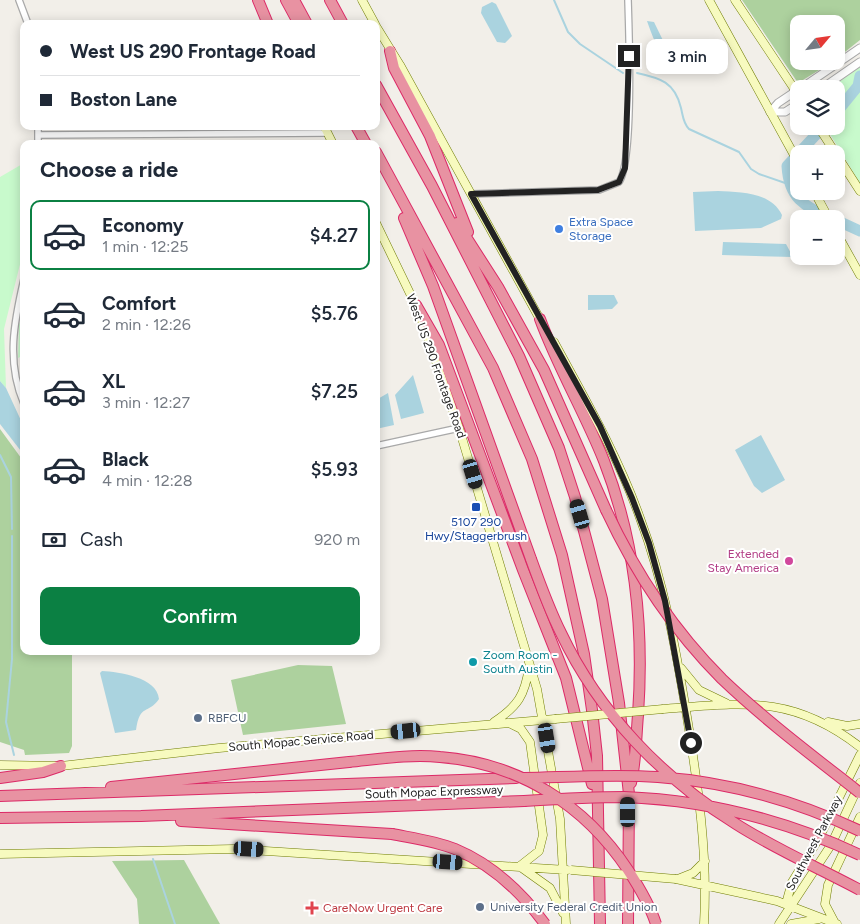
<!DOCTYPE html>
<meta charset="utf-8">
<style>
:root{--surface:#fff;--page:#f6f6f7;--text:#1f2937;--muted:#747a83;--line:#e0e1e3;--accent:#0b8043}
body{margin:0;font-family:Figtree,sans-serif;background:var(--page);color:var(--text);height:100vh;display:flex;flex-direction:column;font-size:19px;white-space:nowrap}
*{box-sizing:border-box;margin:0}
p{font-size:16px;color:var(--muted)}
.icon{flex:none;width:28px;height:28px;fill:none;stroke:currentColor;stroke-width:2;stroke-linecap:round;stroke-linejoin:round}
.map{position:relative;flex:1;overflow:hidden}
.sheet{position:absolute;left:20px;top:140px;width:360px;height:515px;display:flex;flex-direction:column;background:var(--surface);border-radius:10px;box-shadow:0 2px 12px #0003}
.sheet>*{flex:none}
.top-card{position:absolute;left:20px;top:20px;width:360px;height:110px;border-radius:10px;box-shadow:0 2px 12px #0003;display:grid;align-content:center;height:110px;padding:0 20px;background:var(--surface)}
.needle{width:32px;rotate:61deg}
.buttons{position:absolute;left:790px;top:15px;display:grid;gap:10px}
.buttons a{display:grid;place-items:center;width:55px;height:55px;border-radius:10px;background:var(--surface);box-shadow:0 2px 12px #0003;font-size:25px}
.end{position:absolute;width:22px;height:22px;margin:-11px;border:6px solid #222;background:#fff;box-shadow:0 0 0 2px #fff}
.from{border-radius:50%}
.bubble{position:absolute;height:35px;border-radius:10px;background:var(--surface);box-shadow:0 2px 12px #0003;font-size:16px;font-weight:600;line-height:35px;text-align:center}
.car{position:absolute;width:15px;height:30px;margin:-15px -8px;border-radius:6px;box-shadow:0 0 4px 1px #0007;background:linear-gradient(#222 24%,#8ab4d8 0 40%,#222 0 76%,#8ab4d8 0 86%,#222 0)}
.top-card b{display:flex;align-items:center;gap:18px;height:48px;font-size:19px}
.top-card b+b{border-top:1px solid var(--line)}
.top-card i{width:12px;height:12px;background:var(--text)}
ul{padding:0;list-style:none}
li{display:flex;align-items:center;gap:15px;height:70px;margin:0 10px 8px;padding:0 10px;border:2px solid transparent;border-radius:10px}
li div{flex:1}
li b{display:block;font-size:19px}
li em{font-style:normal;font-weight:600}
li.active{border-color:var(--accent)}
li>.icon{width:45px;height:45px;stroke-width:1.5}
h2{padding:0 20px;font-size:22px;line-height:60px}
.pay{display:flex;align-items:center;gap:12px;height:55px;padding:0 20px;font-size:19px}
.pay p{margin-inline-start:auto}
.action{display:flex;gap:10px;margin-top:auto;padding:10px 20px}
.action a{flex:1;height:58px;border-radius:10px;background:var(--accent);color:#fff;font-size:20px;font-weight:600;line-height:58px;text-align:center}
.map>svg:first-child{display:block}
.forest{fill:#add19e}
.park{fill:#c8facc}
.water{fill:#aad3df}
.lines{fill:none;stroke-linecap:round;stroke-linejoin:round}
.stream{stroke:#aad3df;stroke-width:2}
.river{stroke:#aad3df;stroke-width:11}
.minor-casing{stroke:#a9a9a9;stroke-width:8}
.tertiary-casing{stroke:#a9a9a9;stroke-width:9}
.secondary-casing{stroke:#707d05;stroke-width:9}
.motorway-casing{stroke:#dc2a67;stroke-width:12}
.minor{stroke:#fff;stroke-width:5.5}
.tertiary{stroke:#fff;stroke-width:7}
.secondary{stroke:#f7fabf;stroke-width:8}
.motorway{stroke:#e892a2;stroke-width:10}
.secondary-bridge-casing{stroke:#707d05;stroke-width:9;stroke-linecap:butt}
.motorway-bridge-casing{stroke:#dc2a67;stroke-width:12;stroke-linecap:butt}
.secondary-bridge{stroke:#f7fabf;stroke-width:8}
.motorway-bridge{stroke:#e892a2;stroke-width:10}
.route{stroke:#222;stroke-width:6}
.shop-dot{fill:#3f7fe0;stroke:#fff;stroke-width:2}
.transit-dot{fill:#1a4fb4;stroke:#fff;stroke-width:2}
.hotel-dot{fill:#d1479c;stroke:#fff;stroke-width:2}
.culture-dot{fill:#0f9aa8;stroke:#fff;stroke-width:2}
.service-dot{fill:#5c6f8a;stroke:#fff;stroke-width:2}
.health-dot{fill:#e0444e;stroke:#fff;stroke-width:2}
.labels{text-anchor:middle;stroke-width:4;stroke-linejoin:round;paint-order:stroke}
.shop-label{font-size:12px;fill:#366cbe;stroke:#fff;text-anchor:start}
.street-label{font-size:12px;fill:#222;stroke:#fff}
.transit-label{font-size:12px;fill:#164399;stroke:#fff}
.hotel-label{font-size:12px;fill:#b23c85;stroke:#fff;text-anchor:end}
.culture-label{font-size:12px;fill:#0d838f;stroke:#fff;text-anchor:start}
.service-label{font-size:12px;fill:#4e5e75;stroke:#fff;text-anchor:start}
.health-label{font-size:12px;fill:#be3a42;stroke:#fff;text-anchor:start}
</style>
<div class="map">
<svg width="860" height="924" viewBox="0 0 860 924">
<rect width="100%" height="100%" fill="#f2efe9"/>
<path class="forest" d="M742,0H860V40L836,59V24H799V61H834L798,83Z
M0,429L24,462V651H72V746L69,753L25,755L24,750L0,742Z
M298,665L332,666L346,724L243,735L231,680Z
M184,860L220,924H139L137,899L112,861Z"/>
<path class="park" d="M860,67V183L825,126H836V89H829Z
M24,163V248L4,329L6,388L0,381V177Z
M24,307V355L18,358L19,325Z"/>
<path class="water" d="M492,2L496,4L512,36L505,43L497,42L481,13L482,7Z
M647,21L654,22L674,63L671,64C658,52 653,38 647,21Z
M688,43L694,55L681,62L674,50Z
M718,191C740,192 771,192 782,215L781,219L761,228L695,231L693,192Z
M723,242L786,244L793,257L722,255Z
M588,295H614L618,303L612,309L588,310Z
M413,375L424,413L401,419L395,395Z
M0,381L6,388L24,427V455L0,424Z
M388,393L394,425L376,429V400Z
M761,435L785,480L762,493L754,486L735,450Z
M102,671C119,672 157,677 159,699C148,715 140,703 136,730L115,733L100,673Z"/>
<g class="lines">
<path class="stream" d="M554,0L568,32L580,44L623,73
M637,73C660,78 675,82 681,108C683,116 683,123 689,129L739,152L751,169L759,174L788,184
M0,455L11,477L12,529
M12,536V659L6,722L14,755
M153,859L175,924"/>
<path class="river" d="M836,113L858,86L860,76
M824,126L787,166C789,200 805,206 833,219
M836,220L860,231"/>
<defs>
<path id="minor" d="M19,0L28,24
M38,126V144
M38,135L327,133
M471,194L599,190L619,182C634,161 629,32 628,0
M24,279C14,322 6,362 24,404
M376,446L459,428"/>
<path id="tertiary" d="M800,89L860,48
M821,89L860,62
M770,112L778,103L799,89
M770,112H785L799,103"/>
<path id="secondary" d="M362,0L375,24
M709,0L799,164
M735,0L799,96
M376,26L400,65L542,323
M324,126L333,144
M818,126L836,154
M836,154L860,191
M814,191L829,219
M376,223L418,310
M836,232L860,275
M422,321L459,428L537,689L560,819L566,924
M554,342C585,399 618,456 640,518C664,582 676,650 687,717C698,786 708,854 704,924
M681,668L699,690L726,703
M663,709C743,703 792,694 860,747
M494,722C518,706 525,695 529,667
M828,722L847,726L860,724
M509,723L521,729L530,742L543,835L539,851L520,866
M0,765L61,766L219,748L555,719
M0,854L233,849L567,870
M522,868L550,888L563,913
M676,879L777,901L837,924
M678,879L693,873L705,861
M790,905L787,900L792,882L818,840L860,755
M835,923L825,904L828,885L860,817
M779,924L831,845L860,783
M791,924L819,919"/>
<path id="motorway" d="M258,0L268,24
M286,0L299,24
M294,0L307,24
M330,0L343,24
M390,51L394,68L430,136L468,232
M376,85L432,186L519,356L559,448L575,497L602,599L619,703L629,794L628,924
M356,126L366,144
M376,152L493,368L532,459L562,555L584,654L592,710L597,756L600,924
M404,218L433,286L531,559
M457,223L498,287L544,370L606,510
M416,305L439,345L523,570L566,678L592,784
M540,319C558,368 585,413 604,461C636,543 644,629 638,715C636,738 636,761 631,783
M0,778L43,772L61,766
M111,787L349,762
M0,796L516,778
M0,818L141,816L524,801
M181,821L392,834"/>
</defs>
<use href="#minor" class="minor-casing"/>
<use href="#tertiary" class="tertiary-casing"/>
<use href="#secondary" class="secondary-casing"/>
<use href="#motorway" class="motorway-casing"/>
<use href="#minor" class="minor"/>
<use href="#tertiary" class="tertiary"/>
<use href="#secondary" class="secondary"/>
<use href="#motorway" class="motorway"/>
<defs>
<path id="secondary-bridge" d="M555,719L663,709
M571,870L676,879"/>
<path id="motorway-bridge" d="M606,510C635,572 673,630 722,679C765,720 813,756 860,793
M531,559C540,584 549,609 561,633C599,713 662,778 736,824C775,849 819,868 860,890
M349,762C379,759 410,754 440,757C519,763 585,805 628,870C639,887 650,905 656,924
M524,778C569,777 614,774 658,777C728,782 797,801 860,831
M524,801C557,799 591,797 624,797C706,800 785,820 860,855
M392,834C412,838 435,841 455,849C491,864 522,893 545,924"/>
</defs>
<use href="#secondary-bridge" class="secondary-bridge-casing"/>
<use href="#motorway-bridge" class="motorway-bridge-casing"/>
<use href="#secondary-bridge" class="secondary-bridge"/>
<use href="#motorway-bridge" class="motorway-bridge"/>
</g>
<g class="lines">
<path class="route" d="M629,56L625,168L619,182L598,190L471,194L600,426L632,498L649,543L665,601L691,743"/>
</g>
<circle class="shop-dot" cx="559" cy="229" r="5"/>
<rect class="transit-dot" x="471" y="502" width="10" height="10" rx="2.5"/>
<circle class="hotel-dot" cx="789" cy="561" r="5"/>
<circle class="culture-dot" cx="473" cy="662" r="5"/>
<g class="service-dot">
<circle cx="198" cy="718" r="5"/>
<circle cx="480" cy="907" r="5"/>
</g>
<path class="health-dot" d="M309.5 900.5h5v5h5v5h-5v5h-5v-5h-5v-5h5z"/>
<g class="labels">
<g class="shop-label">
<text x="569" y="226">Extra Space<tspan x="569" dy="14">Storage</tspan></text>
</g>
<g class="street-label">
<text transform="translate(436 366) rotate(70)" y="4">West US 290 Frontage Road</text>
<text transform="translate(301 741) rotate(-5)" y="4">South Mopac Service Road</text>
<text transform="translate(434 792) rotate(-2)" y="4">South Mopac Expressway</text>
<text transform="translate(814 843) rotate(-62)" y="4">Southwest Parkway</text>
</g>
<g class="transit-label">
<text x="476" y="526">5107 290<tspan x="476" dy="14">Hwy/Staggerbrush</tspan></text>
</g>
<g class="hotel-label">
<text x="779" y="558">Extended<tspan x="779" dy="14">Stay America</tspan></text>
</g>
<g class="culture-label">
<text x="483" y="659">Zoom Room -<tspan x="483" dy="14">South Austin</tspan></text>
</g>
<g class="service-label">
<text x="208" y="722">RBFCU</text>
<text x="490" y="911">University Federal Credit Union</text>
</g>
<g class="health-label">
<text x="323" y="912">CareNow Urgent Care</text>
</g>
</g>
</svg>
<div class="buttons">
<a><svg class="needle" viewBox="-14 -14 28 28"><path d="M0-13l5 13h-10z" fill="#e53935"/><path d="M0 13l5-13h-10z" fill="#747a83"/></svg></a>
<a><svg class="icon" aria-label="layers" viewBox="0 0 24 24"><path d="M12 4l9 5-9 5-9-5zM3 14l9 5 9-5"/></svg></a>
<a>+</a>
<a>−</a>
</div>
<i class="end from" style="left:691px;top:743px"></i>
<i class="end" style="left:629px;top:56px"></i>
<div class="bubble" style="left:646px;top:39px;width:82px">3 min</div>
<i class="car" style="left:473px;top:474px;rotate:163deg"></i>
<i class="car" style="left:580px;top:514px;rotate:344deg"></i>
<i class="car" style="left:406px;top:731px;rotate:264deg"></i>
<i class="car" style="left:547px;top:738px;rotate:171deg"></i>
<i class="car" style="left:628px;top:812px;rotate:0deg"></i>
<i class="car" style="left:249px;top:849px;rotate:93deg"></i>
<i class="car" style="left:448px;top:862px;rotate:94deg"></i>
<div class="top-card">
<b><i class="from"></i>West US 290 Frontage Road</b>
<b><i></i>Boston Lane</b>
</div>
<section class="sheet">
<h2>Choose a ride</h2>
<ul>
<li class="active"><svg class="icon" aria-label="car" viewBox="0 0 24 24"><path d="M5 17H2v-5l4-1 3-4h7l3 4 3 1v5h-3M9 17h6M6 11h13"/><circle cx="7" cy="17" r="2"/><circle cx="17" cy="17" r="2"/></svg><div><b>Economy</b><p>1 min · 12:25</p></div><em>$4.27</em></li>
<li><svg class="icon" aria-label="car" viewBox="0 0 24 24"><path d="M5 17H2v-5l4-1 3-4h7l3 4 3 1v5h-3M9 17h6M6 11h13"/><circle cx="7" cy="17" r="2"/><circle cx="17" cy="17" r="2"/></svg><div><b>Comfort</b><p>2 min · 12:26</p></div><em>$5.76</em></li>
<li><svg class="icon" aria-label="car" viewBox="0 0 24 24"><path d="M5 17H2v-5l4-1 3-4h7l3 4 3 1v5h-3M9 17h6M6 11h13"/><circle cx="7" cy="17" r="2"/><circle cx="17" cy="17" r="2"/></svg><div><b>XL</b><p>3 min · 12:27</p></div><em>$7.25</em></li>
<li><svg class="icon" aria-label="car" viewBox="0 0 24 24"><path d="M5 17H2v-5l4-1 3-4h7l3 4 3 1v5h-3M9 17h6M6 11h13"/><circle cx="7" cy="17" r="2"/><circle cx="17" cy="17" r="2"/></svg><div><b>Black</b><p>4 min · 12:28</p></div><em>$5.93</em></li>
</ul>
<div class="pay"><svg class="icon" aria-label="cash" viewBox="0 0 24 24"><path d="M3 7h18v10H3z"/><circle cx="12" cy="12" r="2"/></svg>Cash<p>920 m</p></div>
<div class="action"><a>Confirm</a></div>
</section>
</div>
